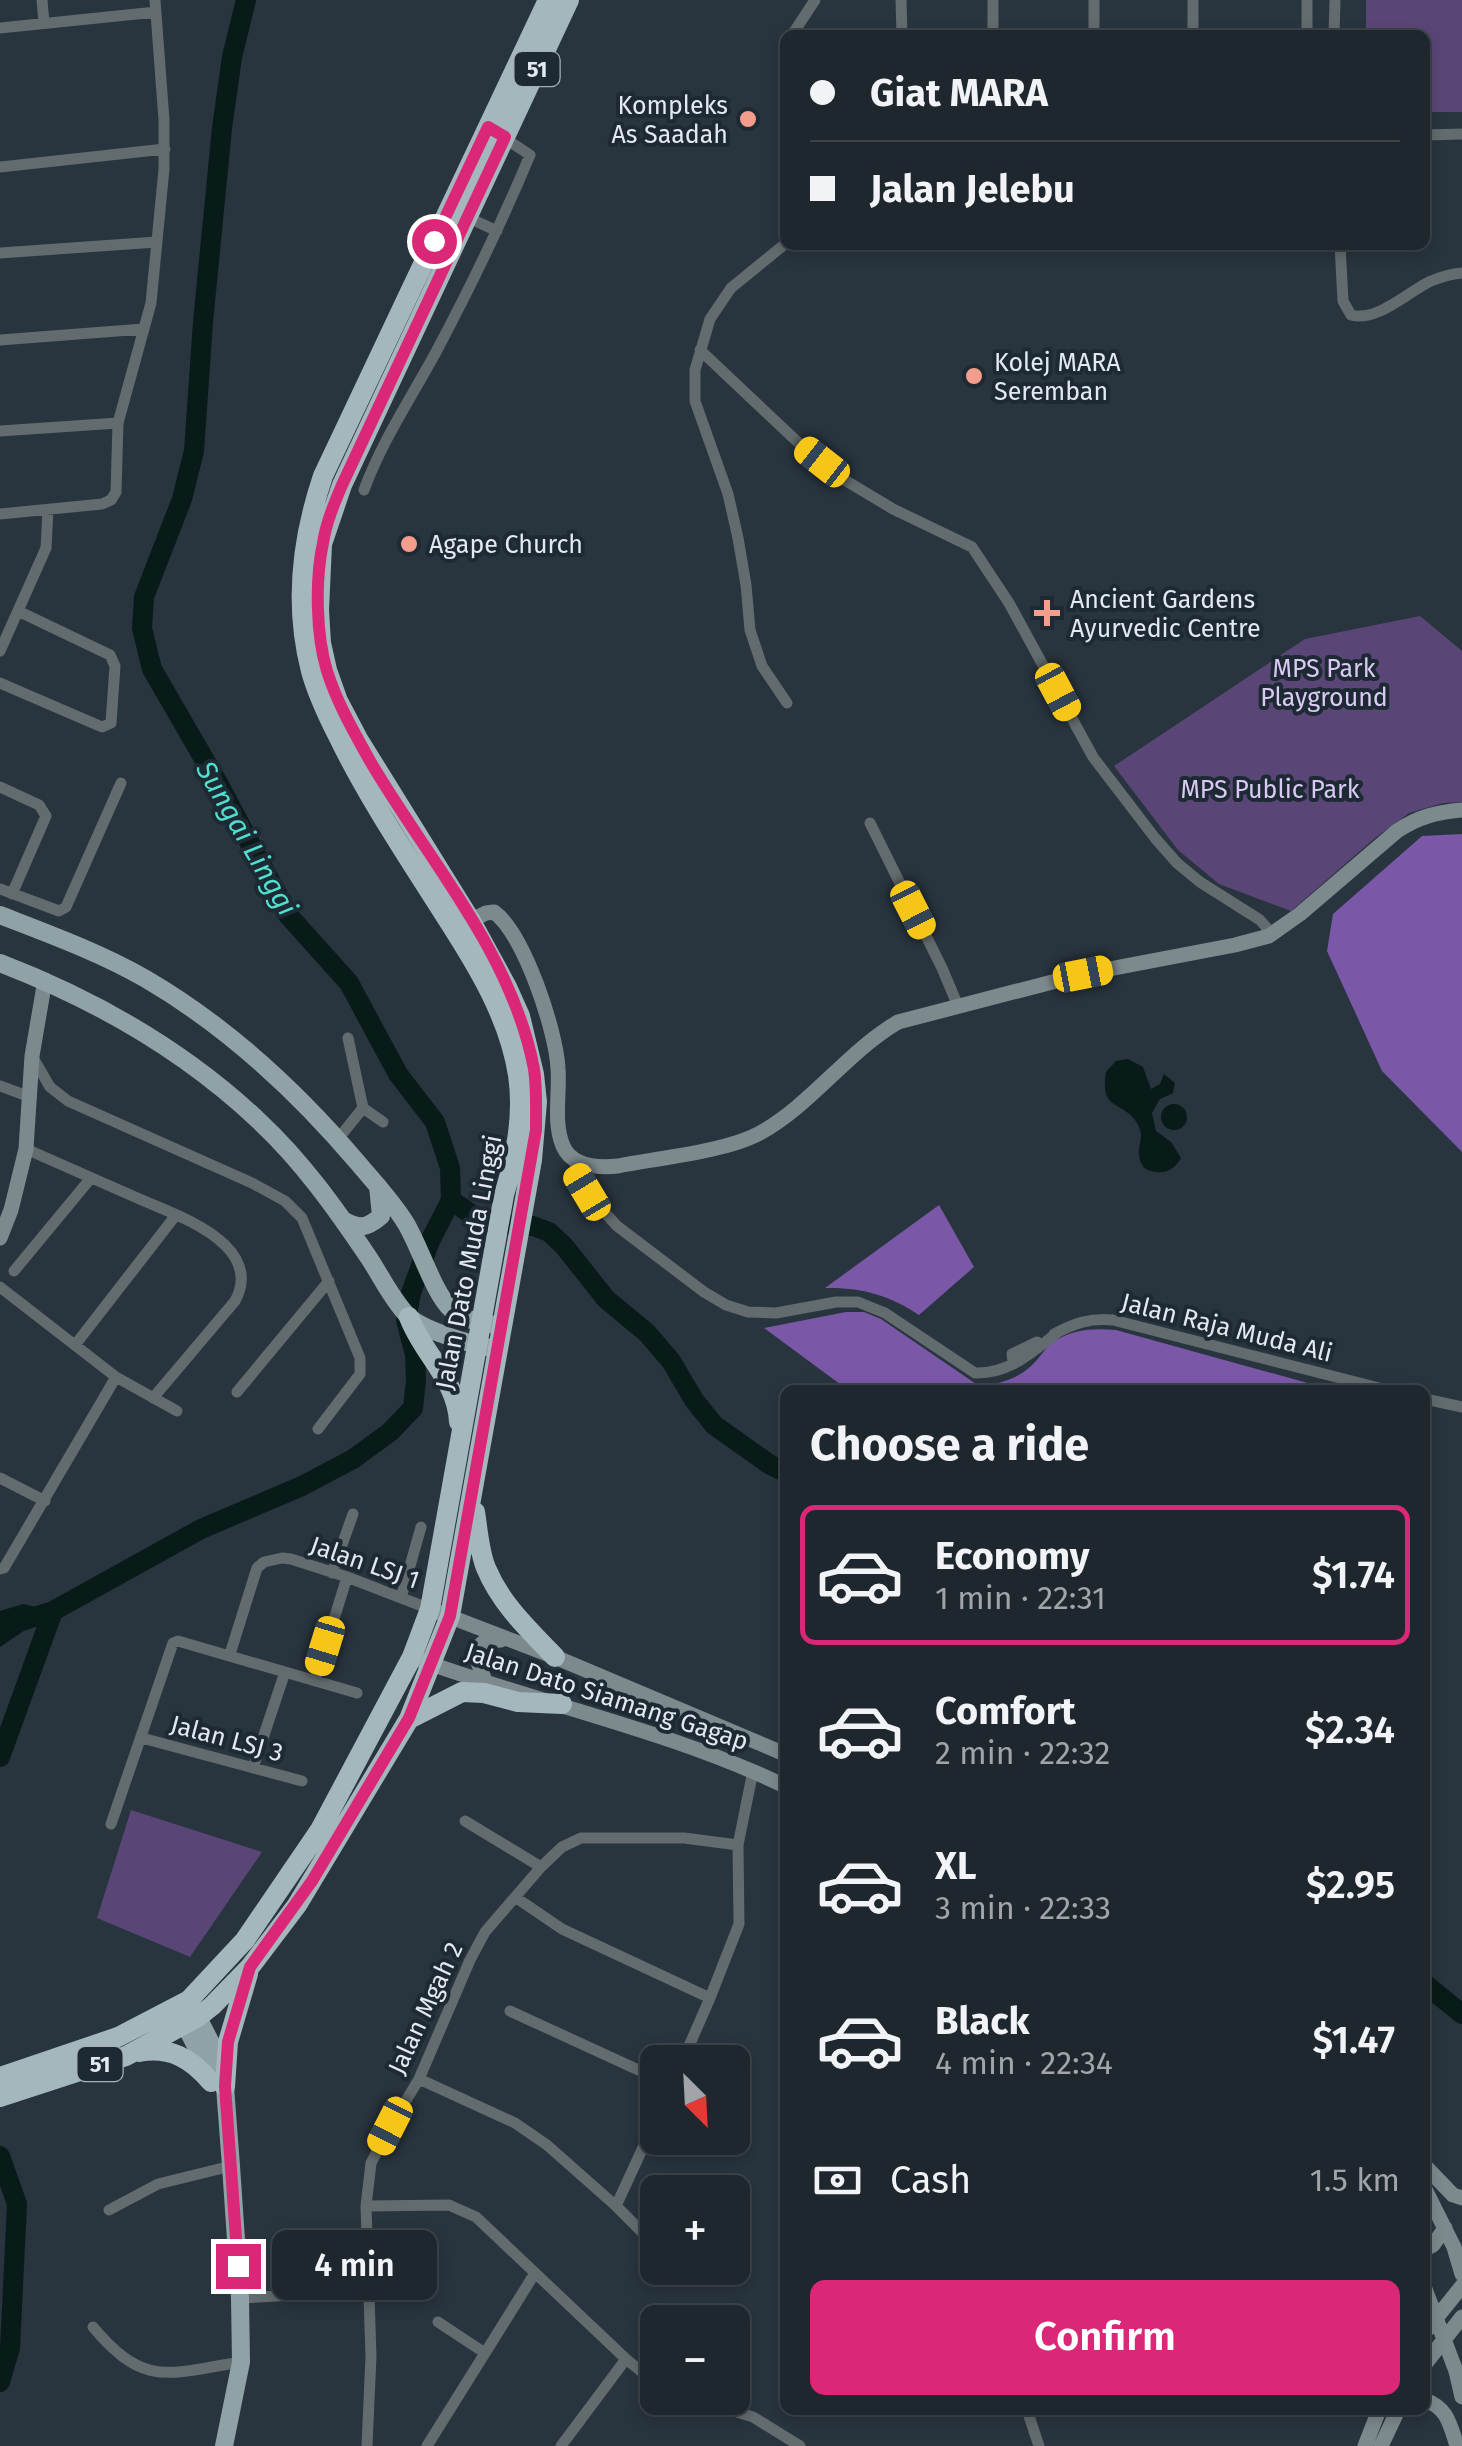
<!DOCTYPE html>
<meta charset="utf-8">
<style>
:root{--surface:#1e272e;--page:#262f36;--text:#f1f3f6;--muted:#a1a5aa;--line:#3c444a;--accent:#db2777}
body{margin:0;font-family:"Fira Sans",sans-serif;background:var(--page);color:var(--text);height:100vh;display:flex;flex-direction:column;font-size:38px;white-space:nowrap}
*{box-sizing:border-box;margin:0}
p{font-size:32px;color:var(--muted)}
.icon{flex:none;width:55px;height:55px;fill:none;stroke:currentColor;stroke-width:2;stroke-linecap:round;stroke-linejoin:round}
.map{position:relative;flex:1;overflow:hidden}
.drawer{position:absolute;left:780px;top:1385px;width:650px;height:1030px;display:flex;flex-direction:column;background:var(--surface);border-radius:15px;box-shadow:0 5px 15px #0003,0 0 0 2px var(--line)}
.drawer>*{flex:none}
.guide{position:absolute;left:780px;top:30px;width:650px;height:220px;border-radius:15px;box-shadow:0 5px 15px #0003,0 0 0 2px var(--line);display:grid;align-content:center;height:220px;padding:0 30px;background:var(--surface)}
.needle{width:65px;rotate:156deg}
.controls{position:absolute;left:640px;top:2045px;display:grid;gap:20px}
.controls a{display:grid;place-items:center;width:110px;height:110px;border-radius:15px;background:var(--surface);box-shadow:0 5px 15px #0003,0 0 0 2px var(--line);font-size:50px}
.end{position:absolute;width:45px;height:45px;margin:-22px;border:12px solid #db2777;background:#fff;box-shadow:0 0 0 5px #fff}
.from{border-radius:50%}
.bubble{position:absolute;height:70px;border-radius:15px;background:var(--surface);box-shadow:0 5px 15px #0003,0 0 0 2px var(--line);font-size:32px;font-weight:600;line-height:70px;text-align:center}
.car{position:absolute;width:30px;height:60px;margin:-30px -15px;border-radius:12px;box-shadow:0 0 8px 2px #0007;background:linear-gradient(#f5c518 24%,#345 0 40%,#f5c518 0 76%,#345 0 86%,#f5c518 0)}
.guide b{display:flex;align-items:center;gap:35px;height:95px;font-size:38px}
.guide b+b{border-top:2px solid var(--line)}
.guide i{width:25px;height:25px;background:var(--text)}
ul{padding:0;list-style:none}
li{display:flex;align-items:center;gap:30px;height:140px;margin:0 20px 15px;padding:0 10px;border:5px solid transparent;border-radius:15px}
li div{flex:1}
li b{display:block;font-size:38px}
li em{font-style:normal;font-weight:600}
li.active{border-color:var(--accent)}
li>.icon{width:90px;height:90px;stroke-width:1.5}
h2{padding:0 30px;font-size:45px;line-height:120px}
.pay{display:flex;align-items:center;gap:25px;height:110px;padding:0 30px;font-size:38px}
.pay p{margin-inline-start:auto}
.primary-button{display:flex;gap:20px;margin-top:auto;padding:20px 30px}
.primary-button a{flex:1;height:115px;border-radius:15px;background:var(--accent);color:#fff;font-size:40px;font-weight:600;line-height:115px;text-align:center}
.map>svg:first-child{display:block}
.green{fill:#5a4676}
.forest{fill:#7b58a7}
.water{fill:#091b19}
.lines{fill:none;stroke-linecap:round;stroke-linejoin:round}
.river{stroke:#091b19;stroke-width:20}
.street{stroke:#626b6d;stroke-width:11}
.secondary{stroke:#7d8a8d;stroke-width:15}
.primary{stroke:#91a2a6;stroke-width:18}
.highway{stroke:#a3b7bd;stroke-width:20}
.route{stroke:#db2777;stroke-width:12}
.poi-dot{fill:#f49d8d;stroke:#1e2a33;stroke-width:4}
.labels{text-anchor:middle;stroke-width:8;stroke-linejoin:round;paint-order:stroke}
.shield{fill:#1e2a33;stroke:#a7b0b7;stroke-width:2.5}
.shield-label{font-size:22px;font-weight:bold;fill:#e2e9f0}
.poi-label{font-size:25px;fill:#e2e9f0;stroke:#1e2a33;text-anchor:start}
.park-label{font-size:25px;fill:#dac9f4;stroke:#1e2a33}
.street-label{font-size:25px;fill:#e2e9f0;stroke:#1e2a33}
.water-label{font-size:28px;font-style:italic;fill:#4fe0d0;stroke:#1e2a33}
</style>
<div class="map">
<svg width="1462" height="2446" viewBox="0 0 1462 2446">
<rect width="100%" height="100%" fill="#28343e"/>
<path class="green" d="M1366,0H1462V112H1425V35H1366Z
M1420,616L1462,651V802L1443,803L1409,813L1375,838L1291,911L1219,884L1178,850L1114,766L1305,639Z
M131,1810L262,1852L190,1957L97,1918Z"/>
<path class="forest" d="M1462,834V1152L1382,1071L1327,951L1333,914L1422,836Z
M939,1205L974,1267L919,1315C890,1295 860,1287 825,1288Z
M846,1312H864L881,1319L979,1386C998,1384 1016,1380 1031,1366C1039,1359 1045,1348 1053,1342C1072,1329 1094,1328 1116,1330L1333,1390H848L764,1328Z"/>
<path class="water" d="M1128,1059L1143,1067L1151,1089L1160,1084L1164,1074L1175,1083L1173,1093L1160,1099L1152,1113L1156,1131L1171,1142L1181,1158C1173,1173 1159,1176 1144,1168C1131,1148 1148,1140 1137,1123C1123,1100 1099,1112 1106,1072L1116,1061Z
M1161 1117a13 13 0 1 1 26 0a13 13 0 1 1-26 0Z
M23,1604L53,1611L0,1647V1611Z"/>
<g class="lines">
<path class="river" d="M451,1200L485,1224L533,1226L549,1232L564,1246L606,1299L647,1333L671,1361L694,1400L714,1425L769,1464L785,1472
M0,1628L53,1611L201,1529L302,1486L353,1459L390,1432L413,1408L416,1380L415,1355L406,1320L411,1293L430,1241L451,1200L450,1168L435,1122L398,1074L349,983L288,915L218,783L152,669L142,628L144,597L182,499L194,451L203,322L222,128L232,57L246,0
M0,1757L53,1611
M1425,1984L1462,2014
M0,2156L17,2204L10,2348L0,2382"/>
<path class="street" d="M42,0L44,23
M901,0L902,35
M993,0V35
M1094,0V35
M1193,0V35
M0,28L156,12
M792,35L815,0
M1307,35V0
M1334,35L1335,0
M1425,135L1462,134
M0,167L165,149
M467,217L497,231
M785,244L731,288L710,319L695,370V401L728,494L738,538L746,585L750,630L762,666L787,703
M1340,245L1343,301L1351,315C1378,322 1407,292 1431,281C1441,277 1452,274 1462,273
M0,253L157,242
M0,340L143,329
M700,350L805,449L838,476L893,509L972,547L1009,603L1093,757L1155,838L1177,863L1200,882L1260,920L1272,934
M0,431L118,423
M364,490C382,441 411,398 436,352C470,288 502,222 530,155L500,135
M0,514L102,504L111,500L116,492L118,423L151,303L164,169V120L155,0
M0,651L46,548L48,510
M0,683L102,727L111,723L115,666L110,655L18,611
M0,787L39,805L46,816L12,894
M870,823L942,968L958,1006
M0,889L59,911L66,907L121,783
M32,1056L50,1087L68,1101L252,1183L285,1201L302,1218L360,1358V1374L318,1429
M0,1086L30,1097
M363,1108L383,1122
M338,1139L363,1108L348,1038
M26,1149C62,1165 98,1181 135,1197C164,1210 201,1222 225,1245C242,1262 246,1281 235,1301L153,1398
M574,1159L577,1175L587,1193L617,1226L704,1292L726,1305L748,1312L776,1313L836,1302H858L885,1313L975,1373C1009,1374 1031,1353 1057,1333
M14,1271L91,1178
M0,1287L116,1377L177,1411
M1054,1334C1075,1323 1089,1318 1113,1320L1387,1390
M75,1345L176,1215
M1019,1361H1013L1012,1354L1037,1342
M237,1392L329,1281
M1425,1399L1462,1407
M0,1478L45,1501
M0,1569L4,1568L116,1377
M332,1573L353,1514
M401,1598L421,1527
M230,1654L257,1568L264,1562L282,1558L291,1559L347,1577L430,1609
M315,1681L347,1577
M142,1738L302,1781
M253,1768L285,1672
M465,1821L541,1867
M111,1824L173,1643L178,1641L357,1693
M515,1897L562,1929L710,1998
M510,2011L658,2079
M682,2062L710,1998L739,1924L738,1845L753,1771
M419,2079L515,2123L547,2145L616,2206L658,2248
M366,2206L449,2205L476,2217L626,2359L658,2385
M616,2206L658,2115
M109,2210L158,2184L231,2166
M240,2298L368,2291
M438,2322L485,2353
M93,2327C145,2389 169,2373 241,2362
M693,2398L753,2417L800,2446
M1027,2410L1039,2446
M367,2446L371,2356L366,2206L371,2163L390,2127L419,2079L470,1960L485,1932L541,1867L562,1847L581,1838H684L738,1845
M427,2446L535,2273
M561,2446L626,2359"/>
<path class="secondary" d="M464,924L486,913L494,912C524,933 556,1031 558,1068C560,1093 553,1123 563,1146C572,1167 598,1168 618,1166C658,1158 725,1152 760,1133C812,1104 847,1052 898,1022L1083,974L1235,945L1269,936L1300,914L1397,831C1418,817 1437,812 1462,810
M0,1238L11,1210L26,1149L32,1056L45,980
M430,1609L555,1657L785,1754
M412,1657C535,1703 666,1729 785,1786
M485,1681L476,1657L478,1647L485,1641L501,1640
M1425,2166L1453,2195L1462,2198
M1425,2189L1454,2247L1462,2274
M1425,2249L1433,2245L1445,2228
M1425,2289L1456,2371L1462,2397
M1425,2332L1462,2286
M1425,2364L1462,2317
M1425,2400C1448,2408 1450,2425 1457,2446
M1365,2446L1379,2410
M1381,2446L1398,2410"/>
<path class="primary" d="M0,915C49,934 101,953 146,979C228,1027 297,1091 358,1163C374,1182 392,1201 405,1222C419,1244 434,1294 451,1309C464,1321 484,1323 501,1326
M0,963C96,1000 184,1050 259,1121C302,1161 336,1209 369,1258C381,1276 391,1298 407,1315C421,1330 470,1344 491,1348
M343,1220C359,1229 366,1229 381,1216L378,1186
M192,2006L214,2049L225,2087L231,2166L240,2298L241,2362L224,2446
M179,2013L203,2060L210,2080"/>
<path class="highway" d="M409,1317C423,1355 457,1379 459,1422
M475,1512C478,1530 479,1551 486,1568C501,1604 528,1629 555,1657
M409,1719L462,1692L484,1693L518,1702L562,1704
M139,2052C170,2046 192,2059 211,2082
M0,2077L118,2037L189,2000L245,1940L320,1830L412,1657L430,1609L504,1195C516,1155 524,1116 518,1075C509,1017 477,965 446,917C408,857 368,798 337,734C327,714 317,693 311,671C294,606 302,538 323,476L548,0
M225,2087L228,2042L248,1974
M0,2097L126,2056L198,2017L212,2006L250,1967L297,1905L409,1719L450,1616L532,1160L537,1102L534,1074L520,1016L507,987L471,921L358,739L338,701L327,670L321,643L319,610L322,544L342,485L569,0"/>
</g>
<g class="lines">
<path class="route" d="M238,2266L225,2086L228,2042L250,1967L312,1881L409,1718L450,1616L536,1130C536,1110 537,1089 534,1069C512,953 428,860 370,761C354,732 337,703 327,671C316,635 315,580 323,543C326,523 334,504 342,485L505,137L488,127L434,241"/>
</g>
<g class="poi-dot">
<circle cx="748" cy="119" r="10"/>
<circle cx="974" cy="376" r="10"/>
<circle cx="409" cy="544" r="10"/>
<path d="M1042 598h10v10h10v10h-10v10h-10v-10h-10v-10h10z"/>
</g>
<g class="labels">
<g class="shield">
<rect x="514.5" y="52" width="45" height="34" rx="8"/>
<rect x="77.5" y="2047" width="45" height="34" rx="8"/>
</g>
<g class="shield-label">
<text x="537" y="77">51</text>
<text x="100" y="2072">51</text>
</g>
<g class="poi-label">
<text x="728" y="114" text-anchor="end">Kompleks<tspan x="728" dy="29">As Saadah</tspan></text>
<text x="994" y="371">Kolej MARA<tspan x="994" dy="29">Seremban</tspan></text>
<text x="429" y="553">Agape Church</text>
<text x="1070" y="608">Ancient Gardens<tspan x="1070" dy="29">Ayurvedic Centre</tspan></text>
</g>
<g class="park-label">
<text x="1324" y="677">MPS Park<tspan x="1324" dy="29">Playground</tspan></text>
<text x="1270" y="798">MPS Public Park</text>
</g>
<g class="street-label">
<text transform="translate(468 1262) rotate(-79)" y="9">Jalan Dato Muda Linggi</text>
<text transform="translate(1227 1327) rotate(14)" y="9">Jalan Raja Muda Ali</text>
<text transform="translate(365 1562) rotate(19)" y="9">Jalan LSJ 1</text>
<text transform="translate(607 1696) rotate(18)" y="9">Jalan Dato Siamang Gagap</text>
<text transform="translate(227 1738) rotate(15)" y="9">Jalan LSJ 3</text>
<text transform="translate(425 2008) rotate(-65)" y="9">Jalan Mgah 2</text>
</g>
<g class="water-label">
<text transform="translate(247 838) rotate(60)" y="10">Sungai Linggi</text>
</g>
</g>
</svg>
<div class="controls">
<a><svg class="needle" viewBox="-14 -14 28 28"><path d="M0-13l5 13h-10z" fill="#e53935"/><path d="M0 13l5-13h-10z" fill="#a1a5aa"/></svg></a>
<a>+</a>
<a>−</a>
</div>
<i class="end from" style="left:434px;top:241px"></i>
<i class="end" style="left:238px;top:2266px"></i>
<div class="bubble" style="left:272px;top:2230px;width:165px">4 min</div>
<i class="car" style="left:822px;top:462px;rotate:308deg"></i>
<i class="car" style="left:1058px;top:692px;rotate:152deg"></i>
<i class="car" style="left:913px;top:910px;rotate:153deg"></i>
<i class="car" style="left:1083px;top:974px;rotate:79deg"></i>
<i class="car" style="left:587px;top:1192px;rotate:329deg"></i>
<i class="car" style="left:325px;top:1646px;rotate:197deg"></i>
<i class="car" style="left:390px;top:2126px;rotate:207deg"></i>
<div class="guide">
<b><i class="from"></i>Giat MARA</b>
<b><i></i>Jalan Jelebu</b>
</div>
<section class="drawer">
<h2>Choose a ride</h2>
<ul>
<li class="active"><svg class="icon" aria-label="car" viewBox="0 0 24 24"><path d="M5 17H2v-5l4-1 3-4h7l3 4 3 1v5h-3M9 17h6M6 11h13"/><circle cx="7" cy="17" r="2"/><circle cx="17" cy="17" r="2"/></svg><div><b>Economy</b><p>1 min · 22:31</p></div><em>$1.74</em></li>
<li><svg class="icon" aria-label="car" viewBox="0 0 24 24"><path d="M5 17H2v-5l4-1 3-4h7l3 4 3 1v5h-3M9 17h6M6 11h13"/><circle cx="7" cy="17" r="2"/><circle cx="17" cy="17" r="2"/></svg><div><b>Comfort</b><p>2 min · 22:32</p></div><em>$2.34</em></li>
<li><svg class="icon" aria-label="car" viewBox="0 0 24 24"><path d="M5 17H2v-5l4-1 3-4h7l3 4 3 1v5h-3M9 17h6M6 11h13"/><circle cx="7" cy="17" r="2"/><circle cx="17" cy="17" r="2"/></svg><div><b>XL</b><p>3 min · 22:33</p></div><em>$2.95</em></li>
<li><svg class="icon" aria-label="car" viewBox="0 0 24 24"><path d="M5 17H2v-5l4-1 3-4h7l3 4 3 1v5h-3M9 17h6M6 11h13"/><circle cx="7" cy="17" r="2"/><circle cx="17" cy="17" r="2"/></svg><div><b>Black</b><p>4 min · 22:34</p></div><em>$1.47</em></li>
</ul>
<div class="pay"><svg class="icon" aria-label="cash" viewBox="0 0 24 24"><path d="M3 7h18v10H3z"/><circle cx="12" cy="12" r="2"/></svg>Cash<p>1.5 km</p></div>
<div class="primary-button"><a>Confirm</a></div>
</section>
</div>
